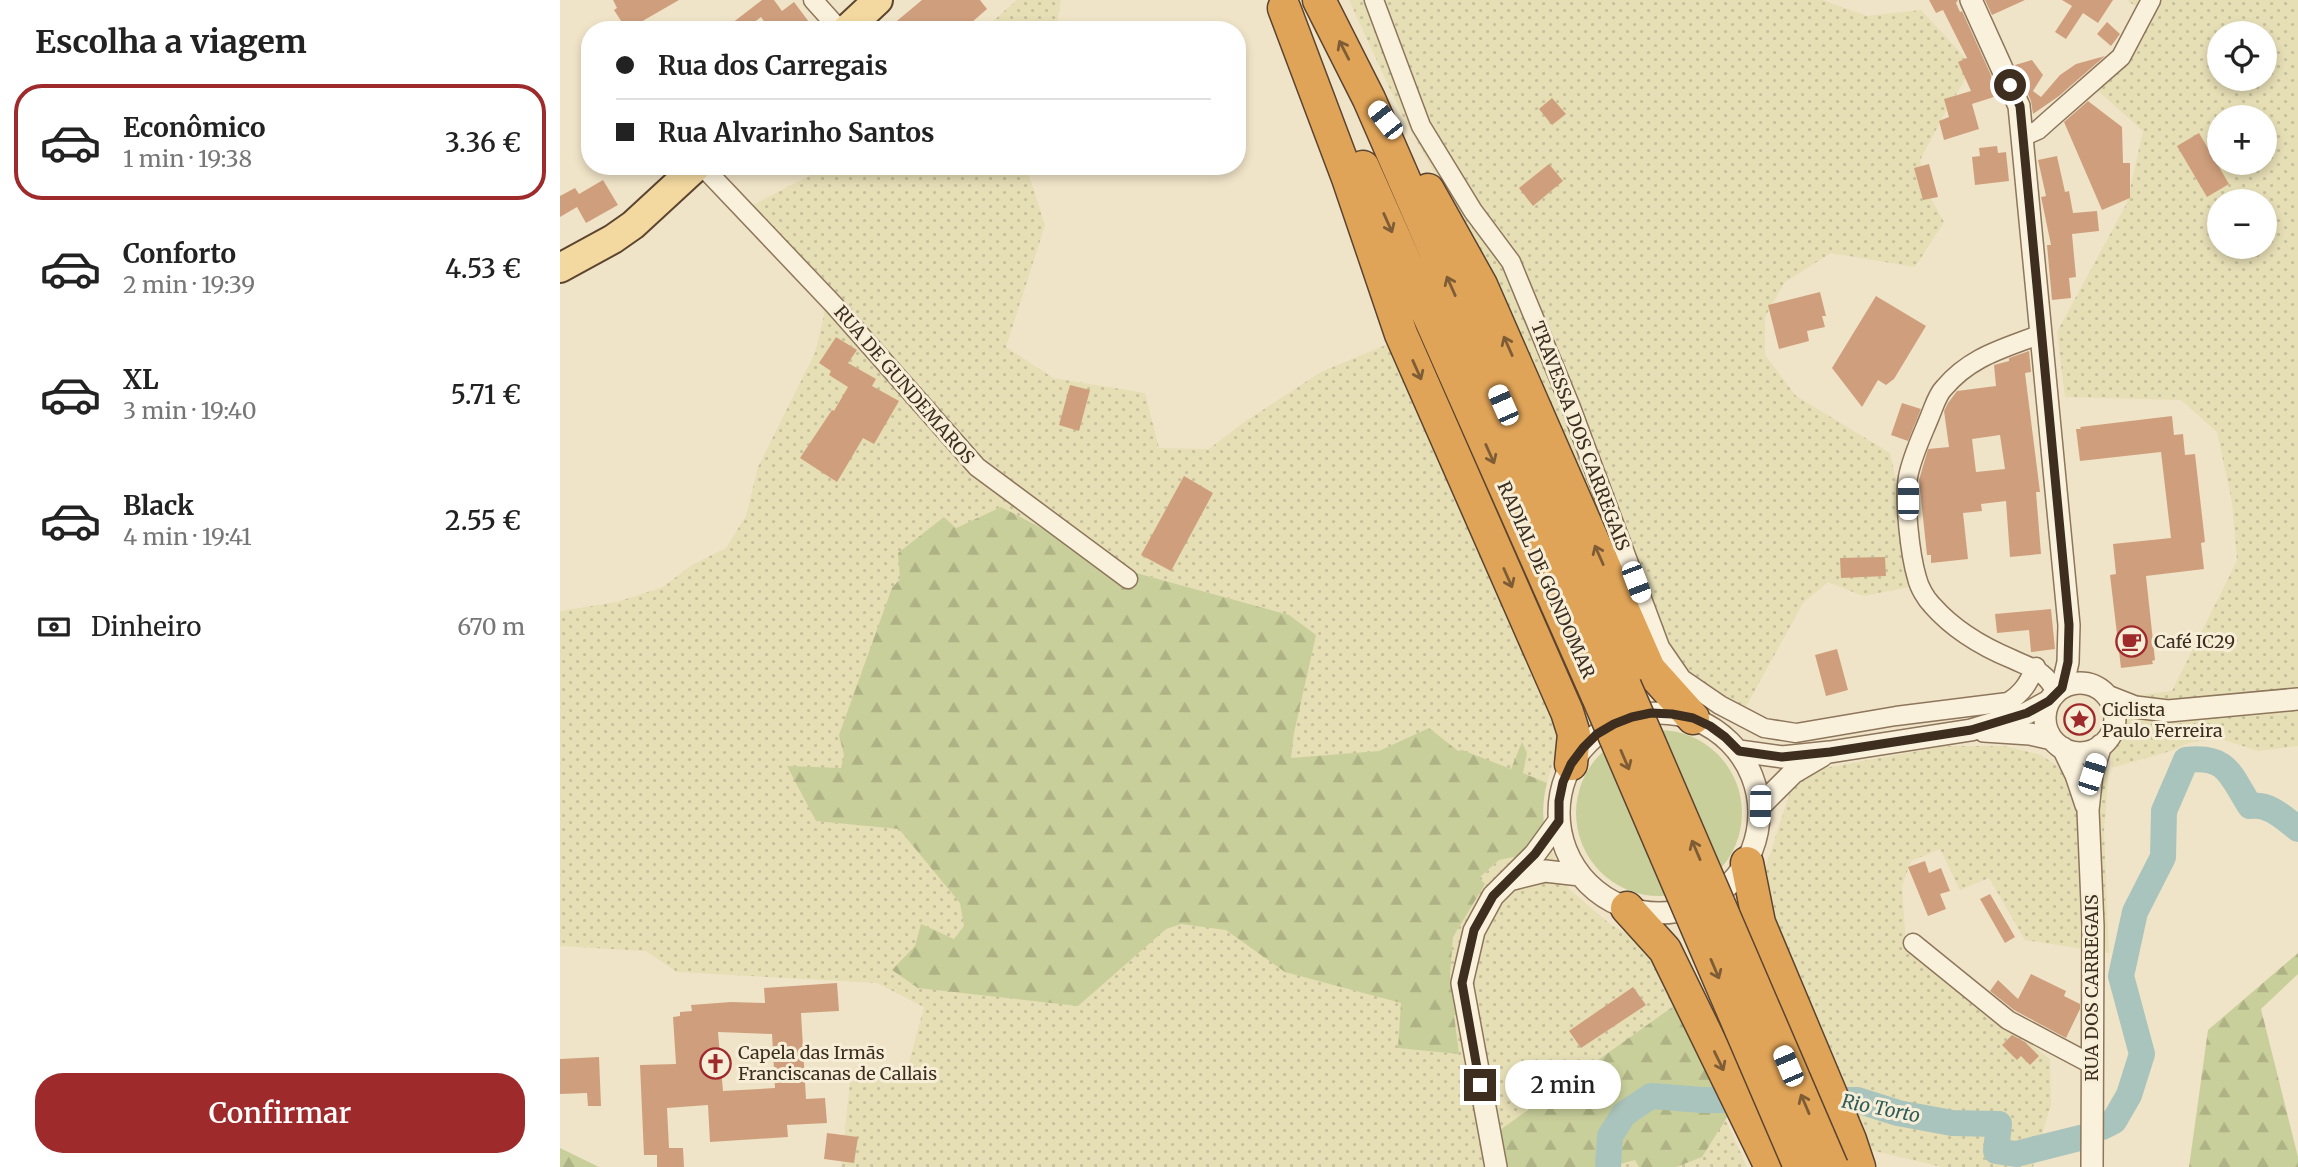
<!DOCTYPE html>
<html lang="pt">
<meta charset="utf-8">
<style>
:root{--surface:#fff;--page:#f6f6f6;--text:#222;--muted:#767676;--line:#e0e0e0;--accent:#9e2a2b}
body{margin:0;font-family:Merriweather,serif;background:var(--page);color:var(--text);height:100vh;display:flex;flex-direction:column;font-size:26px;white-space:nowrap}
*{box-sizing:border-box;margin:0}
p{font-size:23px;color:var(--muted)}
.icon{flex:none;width:38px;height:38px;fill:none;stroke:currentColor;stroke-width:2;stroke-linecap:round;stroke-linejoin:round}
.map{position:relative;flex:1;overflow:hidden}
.panel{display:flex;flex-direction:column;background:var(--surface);width:560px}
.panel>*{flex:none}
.top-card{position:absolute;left:21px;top:21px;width:665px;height:154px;border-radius:28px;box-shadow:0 4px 10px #0003;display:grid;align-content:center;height:154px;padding:0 35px;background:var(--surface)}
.buttons{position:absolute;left:1647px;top:21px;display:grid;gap:14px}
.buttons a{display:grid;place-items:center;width:70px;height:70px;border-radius:50%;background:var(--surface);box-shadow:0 4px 10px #0003;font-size:35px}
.end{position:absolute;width:32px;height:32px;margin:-16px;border:9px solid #3d2e20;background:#fff;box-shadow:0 0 0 4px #fff}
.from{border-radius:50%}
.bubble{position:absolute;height:49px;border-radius:24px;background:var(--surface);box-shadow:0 4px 10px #0003;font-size:23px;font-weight:600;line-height:49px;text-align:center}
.car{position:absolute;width:21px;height:42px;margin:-21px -10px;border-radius:9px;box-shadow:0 0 5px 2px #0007;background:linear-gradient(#fff 24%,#345 0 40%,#fff 0 76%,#345 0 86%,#fff 0)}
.top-card b{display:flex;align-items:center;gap:24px;height:66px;font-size:26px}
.top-card b+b{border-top:2px solid var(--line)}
.top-card i{width:18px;height:18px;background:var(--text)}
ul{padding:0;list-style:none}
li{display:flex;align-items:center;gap:21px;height:116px;margin:0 14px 10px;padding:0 21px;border:4px solid transparent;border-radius:28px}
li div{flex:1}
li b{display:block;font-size:26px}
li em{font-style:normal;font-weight:600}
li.active{border-color:var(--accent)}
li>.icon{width:63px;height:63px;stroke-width:1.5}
h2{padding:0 35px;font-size:32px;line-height:84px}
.pay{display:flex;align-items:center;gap:18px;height:77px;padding:0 35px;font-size:26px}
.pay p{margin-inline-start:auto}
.action{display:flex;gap:14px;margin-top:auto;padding:14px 35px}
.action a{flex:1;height:80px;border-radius:28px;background:var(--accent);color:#fff;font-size:28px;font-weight:600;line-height:80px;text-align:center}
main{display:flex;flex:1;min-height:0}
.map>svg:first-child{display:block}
.farmland{fill:url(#farmland-dots);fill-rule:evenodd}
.grass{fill:#c9cf9b}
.forest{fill:url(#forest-firs)}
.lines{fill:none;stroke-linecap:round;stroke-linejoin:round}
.river{stroke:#a9c4bc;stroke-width:26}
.building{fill:#cf9f7d;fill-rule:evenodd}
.minor-casing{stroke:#8d765c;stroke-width:21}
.tertiary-casing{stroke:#8d765c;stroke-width:24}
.primary-casing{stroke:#5b4430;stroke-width:32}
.motorway-casing{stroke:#5b4430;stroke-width:35}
.minor{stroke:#faf1dc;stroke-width:18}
.tertiary{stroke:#faf1dc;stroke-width:21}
.primary{stroke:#f3d9a0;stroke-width:28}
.motorway{stroke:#e0a458;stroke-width:32}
.motorway-bridge-casing{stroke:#5b4430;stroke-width:35;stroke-linecap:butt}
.motorway-bridge{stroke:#e0a458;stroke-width:32}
.oneway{stroke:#7e5d36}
.route{stroke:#3d2e20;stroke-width:9}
.labels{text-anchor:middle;stroke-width:6;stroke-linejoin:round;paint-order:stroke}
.street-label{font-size:18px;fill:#3d2e20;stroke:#f7eed8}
.poi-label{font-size:18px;fill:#3d2e20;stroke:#f7eed8;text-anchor:start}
.water-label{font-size:19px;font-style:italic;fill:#2f5d5a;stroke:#f7eed8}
</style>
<main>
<section class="panel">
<h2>Escolha a viagem</h2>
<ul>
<li class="active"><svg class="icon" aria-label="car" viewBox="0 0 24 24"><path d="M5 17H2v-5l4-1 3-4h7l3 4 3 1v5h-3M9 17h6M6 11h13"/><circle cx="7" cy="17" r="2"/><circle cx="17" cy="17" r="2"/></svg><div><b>Econômico</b><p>1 min · 19:38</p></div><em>3.36 €</em></li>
<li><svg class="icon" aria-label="car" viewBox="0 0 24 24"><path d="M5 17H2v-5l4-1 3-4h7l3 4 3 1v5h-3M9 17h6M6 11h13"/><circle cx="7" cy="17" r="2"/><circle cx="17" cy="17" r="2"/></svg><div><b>Conforto</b><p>2 min · 19:39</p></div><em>4.53 €</em></li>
<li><svg class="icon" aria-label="car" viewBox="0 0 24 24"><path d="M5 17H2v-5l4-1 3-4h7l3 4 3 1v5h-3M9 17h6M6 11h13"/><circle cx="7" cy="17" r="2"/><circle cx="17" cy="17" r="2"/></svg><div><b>XL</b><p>3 min · 19:40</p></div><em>5.71 €</em></li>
<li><svg class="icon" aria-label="car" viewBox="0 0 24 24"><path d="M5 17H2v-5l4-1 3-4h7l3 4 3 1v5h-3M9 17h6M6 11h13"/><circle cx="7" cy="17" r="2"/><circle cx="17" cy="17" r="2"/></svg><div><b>Black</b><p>4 min · 19:41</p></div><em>2.55 €</em></li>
</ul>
<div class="pay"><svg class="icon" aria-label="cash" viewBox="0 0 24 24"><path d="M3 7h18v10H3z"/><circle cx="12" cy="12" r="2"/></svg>Dinheiro<p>670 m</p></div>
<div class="action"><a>Confirmar</a></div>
</section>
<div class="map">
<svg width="1738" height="1167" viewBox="0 0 1738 1167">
<defs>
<pattern id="farmland-dots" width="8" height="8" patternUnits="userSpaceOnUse" patternTransform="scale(1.75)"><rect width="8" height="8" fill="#e6deb5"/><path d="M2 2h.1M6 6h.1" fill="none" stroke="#c6bf9b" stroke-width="1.8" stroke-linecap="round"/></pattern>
<pattern id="forest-firs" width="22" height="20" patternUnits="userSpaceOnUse" patternTransform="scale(1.75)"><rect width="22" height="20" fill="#c9cf9b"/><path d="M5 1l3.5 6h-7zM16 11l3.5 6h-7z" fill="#aeb285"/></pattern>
</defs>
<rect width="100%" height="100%" fill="#f0e4c8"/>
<path class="farmland" d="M457,0H501L496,30H423Z
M789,0H1263L1307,16L1361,10L1413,66L1385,113L1360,160L1369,195L1384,222L1355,267L1271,253L1225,282L1205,317V355L1236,396L1330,453L1344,516L1350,587L1303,596L1268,582L1243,603L1183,712L1128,683L1096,648L1041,517L934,286L897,213L841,113Z
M1567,0H1738V746L1698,751L1658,738L1629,743L1611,751L1555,767H1552L1548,699L1612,691L1677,561L1672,502L1657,432L1621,400L1505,397L1497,332L1567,203L1583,131L1536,89L1571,54L1593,20ZM1659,33H1704V79H1659ZM1659,117H1704V163H1659ZM1659,201H1704V247H1659Z
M268,166H466L485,225L446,347L493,378L585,393L599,448L649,449L683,423L761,372L833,342L994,724L998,743L987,783L952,769L730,765L729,615L558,568L441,507L374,538L633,906L758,979L898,1015L888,966V919L919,878L939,860L991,849L1008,888L1051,925L1083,942L1098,961L1129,1038L1187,1167H281L290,1082L347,1070L364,1007L317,983L117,972L86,951L0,946V611L57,602L103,587L132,565L166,548L186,516L198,467L255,353L264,316L263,301L267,282L191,206Z
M1385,746H1444L1481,755L1500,768L1549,769L1544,831L1549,953L1465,940L1429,878L1400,890L1380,849L1351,861L1342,886L1346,947L1490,1059L1491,1104L1473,1167H1382L1306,1149L1281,1075L1203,912L1199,888L1232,786L1249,771Z"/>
<path class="grass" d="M1504 719a15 15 0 1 1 30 0a15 15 0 1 1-30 0Z
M1016 813a83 83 0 1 1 166 0a83 83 0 1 1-166 0Z"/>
<path class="forest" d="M441,507L558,568L729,615L756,635L734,733L731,758L819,751L869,728L898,751L902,750L951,769L962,742L967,753L963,773L987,783C981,807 982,826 991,849L939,860L919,878L925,884L893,937L890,975L899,1015H894L899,1054L838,1048L841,1003L725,972L666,930L621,924L606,929L518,1006L358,988L332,970L355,946L361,924L394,939L404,926L400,903L339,829L256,821L227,766L281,768L284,755L279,735L332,588L340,579L338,553L384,517L396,528Z
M1738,953V974L1701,1009L1738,1157V1167H1629L1648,1030Z
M1118,1003L1169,1114L1142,1157L1116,1167H1079L1075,1160L1060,1164L1044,1154L1042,1167H947L940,1130Z
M0,1148L39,1167H0Z"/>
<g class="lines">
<path class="river" d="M1255,1100H1297L1338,1113L1392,1123L1439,1124L1436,1151L1456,1154L1524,1137
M1542,1127L1554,1121L1569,1095L1582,1054L1561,976L1575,912L1603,857L1604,811L1626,760C1668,755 1670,775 1690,806C1709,803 1724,818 1738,829
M1048,1167L1050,1136L1064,1114L1091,1096L1142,1100H1196"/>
</g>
<path class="building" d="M53,0H119L67,30L54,10L57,8Z
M202,0H214L222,11L234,2L255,30H210L201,17L184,30H163Z
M362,0H420L427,9L403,30H326Z
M1369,0H1398L1396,3L1400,12L1402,11L1440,95L1412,104L1419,129L1384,140L1379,121L1389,117L1384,99L1411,91L1398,62L1407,58L1383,10L1376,13Z
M1425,0H1465L1432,15Z
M1502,0H1553L1538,23L1523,13L1506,39L1495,32L1512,6Z
M1547,22L1560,34L1551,46L1537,34Z
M1545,56L1499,96L1473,114L1471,101L1455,65L1472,60L1483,75L1473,91L1481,97L1500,75L1516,64Z
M992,98L1006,114L992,125L979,109Z
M1528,101L1562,127L1563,163H1570V198L1542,210L1504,122Z
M1639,133L1669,184L1647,197L1617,146Z
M1437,146L1438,153L1446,152L1449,181L1415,185L1412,157L1420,156L1419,148Z
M1497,156L1505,192L1509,191L1513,213L1537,211L1539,231L1512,234L1516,277L1509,278L1511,298L1492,300L1487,245H1491L1481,197L1486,196L1478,160Z
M989,164L1003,181L973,206L959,188Z
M1369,164L1378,197L1363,200L1354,168Z
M43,180L58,205L26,223L17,207L0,217V196L15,188L19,194Z
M1260,292L1266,316H1262L1265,327L1247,331L1249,341L1219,349L1208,305Z
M1316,296L1366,326L1334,379L1326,385L1318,380L1302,407L1272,368Z
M276,337L297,350L288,363L316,379L312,386L339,401L314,444L303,438L277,482L240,458L272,410L274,411L288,387L269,375L271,371L259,363Z
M1469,351L1471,372L1465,373L1480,492H1476L1481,554L1450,557L1446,501L1421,504L1422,511L1403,513L1408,559L1371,563V555H1367L1359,480L1368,449L1389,447L1384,411L1388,403L1397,391L1436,386L1434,365L1449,361V358ZM1440,435L1445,469L1416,472L1412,439Z
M510,385L530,390L519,431L499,425Z
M1342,403L1361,409L1348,441L1331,435Z
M1612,416L1614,435L1623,434L1625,455L1635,454L1645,542L1641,543L1644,569L1586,576L1595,660L1592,661L1593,664L1561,668L1550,575L1556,574L1553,544L1611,538L1601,452L1520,461L1516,429H1521L1520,427Z
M624,476L653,493L611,571L581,555Z
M1325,557L1326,576L1281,578L1280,558Z
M1491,609L1495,649L1471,652L1469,630L1437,633L1435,614Z
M1277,649L1288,690L1266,696L1255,655Z
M1365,861L1369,873L1381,868L1390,891L1380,894L1386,909L1368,916L1348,867Z
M1430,894L1455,937L1445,943L1420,899Z
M1471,974L1506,991L1504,996L1520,1004V1009L1506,1038L1454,1010L1430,991L1438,980L1458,999Z
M277,983L279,1011L241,1013L246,1099L265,1098L267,1123L227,1125L228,1137L150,1142L148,1105L107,1108L109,1148H123L124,1167H97V1155H84L80,1065L116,1064L113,1017L120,1016V1012L132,1011L131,1005L171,1002L205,1003L204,988ZM158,1032L212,1034L215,1088L163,1091Z
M1073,987L1086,1005L1021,1048L1009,1031Z
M1452,1035L1465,1042L1479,1056L1470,1065L1461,1056L1457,1060L1442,1045Z
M39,1057L41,1106H28L27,1093L0,1094V1059Z
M267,1133L298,1137L294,1163L264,1159Z"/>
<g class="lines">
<defs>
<path id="minor" d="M253,0L280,30
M814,0L861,126L913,211L951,262L1010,405L1100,647L1122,679L1160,705L1204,728L1236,733L1336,716L1448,702C1463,693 1468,683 1476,667
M1462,137L1478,130L1488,121L1561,57L1591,0
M142,166L274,305L417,467L568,579
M1481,334C1443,349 1411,356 1384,388C1377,395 1374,407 1370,416C1362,436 1352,456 1348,477C1344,500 1350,555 1357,578C1359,587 1366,599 1372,605C1393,629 1423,647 1452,659C1475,670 1483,669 1497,693
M1353,943L1448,1020L1533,1065"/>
<path id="tertiary" d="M1411,0L1459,106L1509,625L1508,662L1502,688
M1485 718a35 35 0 1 1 70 0a35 35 0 1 1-70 0Z
M1547,696L1575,707L1608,711L1738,699
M999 813a100 100 0 1 1 200 0a100 100 0 1 1-200 0Z
M1424,731L1470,734L1492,739
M1503,748L1516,775L1526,805
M1179,751L1222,757L1270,752L1411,730L1467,713L1489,701
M1200,806L1233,773L1262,756
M949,880L985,871L1020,875
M936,1167L902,983L914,931L933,896L975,854L999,821
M1532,1167L1533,926L1528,810L1532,774L1541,745"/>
<path id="primary" d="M286,30L318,0
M0,268L53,239L73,225L137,166"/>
<path id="motorway" d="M759,0L809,99L1065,686
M724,8L788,178L841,334L1007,712L1014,734L1011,764
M803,167L1038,697
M868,190L921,285L1089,669L1133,718
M1187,863L1199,923L1290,1140L1299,1167
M1067,908L1105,950L1211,1167"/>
</defs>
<use href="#minor" class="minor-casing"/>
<use href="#tertiary" class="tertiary-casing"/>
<use href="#primary" class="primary-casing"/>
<use href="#motorway" class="motorway-casing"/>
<use href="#minor" class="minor"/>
<use href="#tertiary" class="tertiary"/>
<use href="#primary" class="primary"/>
<use href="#motorway" class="motorway"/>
<defs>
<path id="motorway-bridge" d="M1065,686L1272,1167
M1038,697L1240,1167"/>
</defs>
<use href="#motorway-bridge" class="motorway-bridge-casing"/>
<use href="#motorway-bridge" class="motorway-bridge"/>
</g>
<defs><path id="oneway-shaft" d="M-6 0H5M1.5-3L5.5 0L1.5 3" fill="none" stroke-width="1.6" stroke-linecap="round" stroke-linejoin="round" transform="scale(1.75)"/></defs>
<g class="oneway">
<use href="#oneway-shaft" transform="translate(784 50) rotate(-117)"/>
<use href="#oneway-shaft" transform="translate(828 223) rotate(66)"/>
<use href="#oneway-shaft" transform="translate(891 286) rotate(-114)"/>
<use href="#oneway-shaft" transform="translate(948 346) rotate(-114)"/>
<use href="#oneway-shaft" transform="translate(857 370) rotate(66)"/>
<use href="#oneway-shaft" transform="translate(930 454) rotate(66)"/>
<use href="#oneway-shaft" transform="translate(1039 555) rotate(-114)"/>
<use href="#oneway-shaft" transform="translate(948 578) rotate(66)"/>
<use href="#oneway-shaft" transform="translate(1065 760) rotate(67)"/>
<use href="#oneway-shaft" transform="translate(1136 850) rotate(-113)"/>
<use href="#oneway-shaft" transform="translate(1155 969) rotate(67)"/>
<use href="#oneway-shaft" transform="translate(1159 1061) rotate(64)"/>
<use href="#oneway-shaft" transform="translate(1245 1104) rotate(-113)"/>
</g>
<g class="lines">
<path class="route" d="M920,1085L902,983L914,930L933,896L975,854L999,821V801L1003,782L1011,764L1023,748L1037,734L1054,724L1072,717L1091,713L1112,714L1133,718L1150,726L1165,737L1179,751L1222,757L1270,752L1411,730L1467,713L1489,701L1502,688L1508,662L1509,625L1460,106L1450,85"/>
</g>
<defs>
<symbol id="cafe-ring" viewBox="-11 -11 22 22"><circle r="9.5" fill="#f7eed8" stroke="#9e2a2b" stroke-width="1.5"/><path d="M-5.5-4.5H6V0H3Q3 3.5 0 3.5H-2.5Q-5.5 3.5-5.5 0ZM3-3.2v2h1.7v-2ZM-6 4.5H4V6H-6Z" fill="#9e2a2b"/></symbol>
<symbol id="sight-ring" viewBox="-11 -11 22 22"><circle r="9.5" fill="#f7eed8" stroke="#9e2a2b" stroke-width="1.5"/><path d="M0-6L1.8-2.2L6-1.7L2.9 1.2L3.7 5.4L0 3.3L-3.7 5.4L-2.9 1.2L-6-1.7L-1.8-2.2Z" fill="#9e2a2b"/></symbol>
<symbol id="church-ring" viewBox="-11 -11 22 22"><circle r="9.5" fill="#f7eed8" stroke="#9e2a2b" stroke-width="1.5"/><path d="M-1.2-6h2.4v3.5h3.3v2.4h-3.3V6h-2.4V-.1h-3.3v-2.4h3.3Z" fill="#9e2a2b"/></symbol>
</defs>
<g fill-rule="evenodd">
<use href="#cafe-ring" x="1554" y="624" width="35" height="35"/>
<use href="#sight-ring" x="1502" y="702" width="35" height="35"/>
<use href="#church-ring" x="138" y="1046" width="35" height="35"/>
</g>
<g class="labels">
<g class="street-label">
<text transform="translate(344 385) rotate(49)" y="6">RUA DE GUNDEMAROS</text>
<text transform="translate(1020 436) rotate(69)" y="6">TRAVESSA DOS CARREGAIS</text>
<text transform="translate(986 580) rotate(66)" y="6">RADIAL DE GONDOMAR</text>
<text transform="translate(1532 988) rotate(-90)" y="6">RUA DOS CARREGAIS</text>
</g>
<g class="poi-label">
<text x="1594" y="648">Café IC29</text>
<text x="1542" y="716">Ciclista<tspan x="1542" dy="21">Paulo Ferreira</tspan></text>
<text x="178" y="1059">Capela das Irmãs<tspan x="178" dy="21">Franciscanas de Callais</tspan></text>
</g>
<g class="water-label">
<text transform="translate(1321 1108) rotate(11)" y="7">Rio Torto</text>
</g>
</g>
</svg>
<div class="buttons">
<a><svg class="icon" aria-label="locate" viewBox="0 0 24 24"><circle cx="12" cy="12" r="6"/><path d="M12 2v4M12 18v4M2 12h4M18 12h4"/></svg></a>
<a>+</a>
<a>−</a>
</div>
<i class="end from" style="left:1450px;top:85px"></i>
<i class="end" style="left:920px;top:1085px"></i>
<div class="bubble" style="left:945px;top:1060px;width:116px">2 min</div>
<i class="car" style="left:825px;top:120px;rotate:322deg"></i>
<i class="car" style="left:943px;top:405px;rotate:336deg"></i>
<i class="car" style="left:1348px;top:499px;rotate:0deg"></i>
<i class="car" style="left:1076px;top:582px;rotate:159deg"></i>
<i class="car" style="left:1532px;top:774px;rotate:18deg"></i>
<i class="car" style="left:1200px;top:806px;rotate:181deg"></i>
<i class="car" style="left:1228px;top:1066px;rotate:337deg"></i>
<div class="top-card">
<b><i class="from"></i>Rua dos Carregais</b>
<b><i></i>Rua Alvarinho Santos</b>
</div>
</div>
</main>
